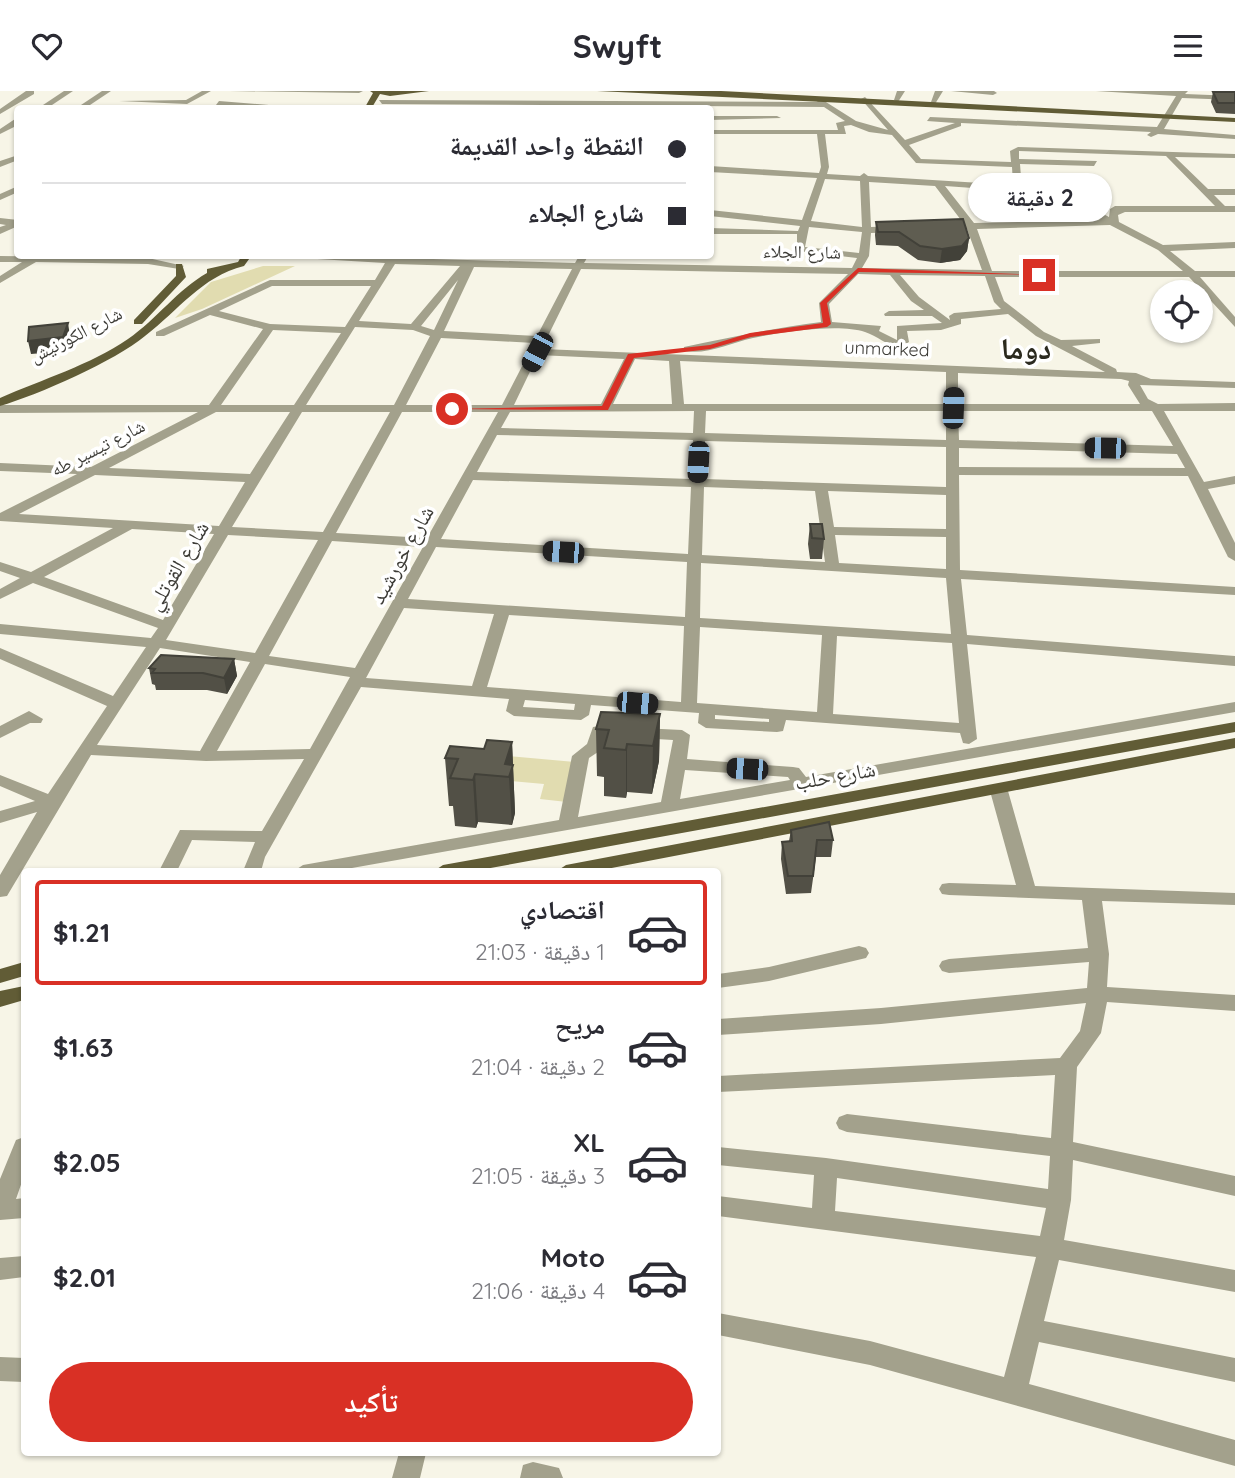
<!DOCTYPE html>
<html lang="ar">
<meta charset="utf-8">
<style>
:root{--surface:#fff;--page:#f2f2f3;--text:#2b2b33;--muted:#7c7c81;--line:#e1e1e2;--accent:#d93025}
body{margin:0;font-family:Quicksand,"Noto Naskh Arabic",sans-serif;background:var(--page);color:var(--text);direction:rtl;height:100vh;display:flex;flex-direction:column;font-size:26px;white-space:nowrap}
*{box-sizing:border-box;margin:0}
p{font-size:23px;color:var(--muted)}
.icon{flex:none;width:38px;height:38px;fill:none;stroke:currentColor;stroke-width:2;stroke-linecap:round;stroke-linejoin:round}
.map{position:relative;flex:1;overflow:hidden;direction:ltr}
.details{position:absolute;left:21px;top:777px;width:700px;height:588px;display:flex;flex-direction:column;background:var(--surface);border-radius:7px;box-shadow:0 2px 5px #0004;direction:rtl}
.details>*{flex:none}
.top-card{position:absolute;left:14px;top:14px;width:700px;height:154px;border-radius:7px;box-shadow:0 2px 5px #0004;direction:rtl;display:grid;align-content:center;height:154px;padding:0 28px;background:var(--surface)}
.fabs{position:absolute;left:1150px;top:189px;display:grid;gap:14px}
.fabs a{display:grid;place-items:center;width:63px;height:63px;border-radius:50%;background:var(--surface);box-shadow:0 2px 5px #0004;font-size:35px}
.end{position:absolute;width:32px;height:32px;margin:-16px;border:9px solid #d93025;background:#fff;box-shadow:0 0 0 4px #fff}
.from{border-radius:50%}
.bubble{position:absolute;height:49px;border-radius:24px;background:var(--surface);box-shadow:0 2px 5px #0004;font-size:23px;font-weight:800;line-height:49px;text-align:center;direction:rtl}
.car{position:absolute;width:21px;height:42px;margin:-21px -10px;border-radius:9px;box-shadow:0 0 5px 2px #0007;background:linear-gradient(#222 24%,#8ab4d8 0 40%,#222 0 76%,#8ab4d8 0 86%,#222 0)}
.top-card b{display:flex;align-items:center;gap:24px;height:66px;font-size:26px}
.top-card b+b{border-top:2px solid var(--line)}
.top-card i{width:18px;height:18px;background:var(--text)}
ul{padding:12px 0 0;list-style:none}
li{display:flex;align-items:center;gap:21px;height:105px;margin:0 14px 10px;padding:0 14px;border:4px solid transparent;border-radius:7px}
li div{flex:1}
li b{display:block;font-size:26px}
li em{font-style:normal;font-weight:800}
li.current{border-color:var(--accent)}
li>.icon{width:63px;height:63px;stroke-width:1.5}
.cta{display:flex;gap:14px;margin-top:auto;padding:14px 28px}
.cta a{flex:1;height:80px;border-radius:42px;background:var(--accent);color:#fff;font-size:28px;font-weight:800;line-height:80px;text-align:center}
header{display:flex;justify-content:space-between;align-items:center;height:91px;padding:0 28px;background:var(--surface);font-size:32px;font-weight:800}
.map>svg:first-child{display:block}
.green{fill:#e1dcb0}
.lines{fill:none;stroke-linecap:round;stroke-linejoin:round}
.minor{fill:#a3a18c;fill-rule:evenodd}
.major{fill:#615c36;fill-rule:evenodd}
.wall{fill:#525046}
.shaded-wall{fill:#424139}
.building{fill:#5f5d51;stroke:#424139;stroke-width:2}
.route{fill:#d93025}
.labels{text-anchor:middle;stroke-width:7;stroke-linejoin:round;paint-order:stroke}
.far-street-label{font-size:18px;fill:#3c3b36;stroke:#fff}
.street-label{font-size:21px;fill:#3c3b36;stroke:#fff}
.far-town-label{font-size:30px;font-weight:bold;fill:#2b2a1f;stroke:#fff}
</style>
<header><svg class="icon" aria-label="menu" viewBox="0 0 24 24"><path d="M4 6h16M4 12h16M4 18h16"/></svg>Swyft<svg class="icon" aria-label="heart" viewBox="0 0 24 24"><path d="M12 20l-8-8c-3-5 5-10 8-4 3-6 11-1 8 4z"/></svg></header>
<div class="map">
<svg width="1235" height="1387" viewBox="0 0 1235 1387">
<rect width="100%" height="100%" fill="#f7f5e7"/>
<path class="green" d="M263,175H295L202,218L175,227L211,191Z
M465,661L575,671L567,711L540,708L544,693L469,686Z"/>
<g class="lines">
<path class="minor" d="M26,0H34V3L0,23V18Z
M64,0H73L46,18H37Z
M102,0H111L84,18H75Z
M202,0H211L187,13L119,10L186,9Z
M230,0H363L359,2Z
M897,0H905L898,11L894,9Z
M935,0H943L935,13L931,11Z
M951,0H994L997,2L993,4Z
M1096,0H1188L1185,3L1235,5V9L1182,7L1164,38L1235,44V48L1158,43L1151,46L1147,44L1151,41L961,32V35L909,54L921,68L1011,71L1010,60L1018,56L1235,63V67L1175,66L1208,98H1235V104H1214L1225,115H1235V121H1125L1118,124L1119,131L1163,154L1235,151V157L1170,160L1195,180H1235V186H1200L1235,226V236L1189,186H995L1004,210L1044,241L1061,249L1100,248V252L1072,255L1116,278L1117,281L1136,282L1151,288L1235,291V297L1140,294L1148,308L1158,313L1235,312V320H1164L1204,391L1235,385V393L1208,398L1235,452V470L1228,466L1188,385L959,384L960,479L1235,496V504L961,488L967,544L1235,565V575L967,553L977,648L969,653L963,652L960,642L786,629L783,640L777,641L706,637L698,632L699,622L591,614L589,624L581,629L514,625L506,620L509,608L361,596L265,766L261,780H243L255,751L192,749L177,780H159L180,739L262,740L304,668L206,670L91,664L7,805L0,806V784L37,721L0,732V720L35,710L0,695V684L48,703L107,615L0,568V557L113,605L146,556L0,543V533L151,547L158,537L33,492L0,508V498L20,487L0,480V471L31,481L113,437L0,430V422L77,383L0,380V372L91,376L198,321L0,322V314H209L263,238L210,224L164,245H156V241L270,189H375L385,172L250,164H400L399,167L575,172L579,165L584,164L587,167L584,172L852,177L857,167L797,160V143H710V137L798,140L800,135L710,125V119L802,129L817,87L710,81V75L819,82L821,76L817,43H710V39H838L836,32L845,30L824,16L382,13L379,9L818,11L814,8L818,6L856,30L888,39L861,8L865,6L905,49L955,32L927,30L930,26L1157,36L1176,5ZM851,34L869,41L892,44L916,72L1012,76L1013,94L868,85L864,82L860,85L827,83L829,76L825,43H846L844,35ZM1019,60L1166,65L1215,115H1115L1110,118L1109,126L1090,116L1022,95V91L1061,92L1065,89L1061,86H1021L1020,73L1094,75L1097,70L1019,68ZM825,88L860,90L862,136L811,130ZM869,91L935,95L964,133L939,136L944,139L967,138L982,179L862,177L869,165L871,142L898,141L903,138L898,135L871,136ZM945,95L1027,101L1084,120L1100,129L974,132ZM1110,134L1158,159L1183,180H992L977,138ZM809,136L862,141L859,162L805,156ZM395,173L460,175L411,233L359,230ZM474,176L572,178L537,245L444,240ZM581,178L848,183L819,212L821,231C775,237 730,246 684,256V260C708,264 730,252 753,247C780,241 840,232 865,241C877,245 887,254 899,257L909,251L907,240L941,239L961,233V228L1008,223L1036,245L1105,281L542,258L548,249L547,247ZM858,183L890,184L911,210L924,219L889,220L884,223L885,225H932L942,232L897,235V249L879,240L881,235L832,231L829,213ZM900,184L985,185L994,211L1001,218L954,222L949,225L950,229L919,206ZM458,189L434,239L421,235ZM272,195H371L345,236L270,233L219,220ZM355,236L413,239L430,245L394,314H306ZM273,239L341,242L294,314H221ZM441,247L534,252L502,314H406ZM538,264L624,268L601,313L514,314ZM635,268L669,270L672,313H613ZM680,270L946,281V313H684ZM958,282L1121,288L1129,290L1128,294L1140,313H958ZM694,320L693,342L501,337L510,321ZM706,320H946V349L705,342ZM958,320H1152L1173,355L959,349ZM290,321L250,383L109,377L216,321ZM302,321H390L323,441L232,436ZM402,321H498L427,447L336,442ZM497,344L693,349L691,388L477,381ZM705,350L946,356V396L704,388ZM959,357L1177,363L1185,377L959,376ZM95,384L245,391L219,435L19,423ZM473,389L691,396L688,463L441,448ZM704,396L815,400L825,471L702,464ZM828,400L946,404V438L834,436ZM132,438L214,443L163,529L44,486ZM228,444L318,449L255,562L166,549ZM835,444L946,446V478L839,472ZM332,450L423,456L355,577L269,565ZM436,456L687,471L685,526L408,508ZM701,472L946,487L951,543L700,527ZM404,517L494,523L472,595L366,587ZM509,524L684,535L681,611L487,596ZM700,536L822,544L817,621L697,612ZM837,545L952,552L959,632L833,623ZM160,557L250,571L200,660L97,654ZM265,573L350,586L310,658L217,660ZM525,609L575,613L574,619L523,616ZM715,624L769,628V631L715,628Z
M219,10L293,16L296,18L216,14Z
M710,25H777L781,27L710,29Z
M15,28H18V34L0,43V38Z
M18,64V69L0,76V70Z
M18,95V101L0,109V103Z
M0,127L18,129V135L0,143V136L6,134L0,133Z
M0,165L148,167L184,175L179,178L148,173L36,171L0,192V185L22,171H0Z
M1235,611V621L335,780H294L303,774L559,729L572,665L587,653L593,636L599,635L682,639L690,644L687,668L793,676L799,677L806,686ZM606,645L673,649L661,711L578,726L589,667L601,659ZM685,679L788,686L790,689L680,708Z
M29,620L43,628L41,632H30L0,647V635Z
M999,695L1008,700L1035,795L1235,802V814L1102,810L1109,863L1107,896L1235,904V920L1107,911L1101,942L1077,976L1073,1051L1235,1085V1105L1073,1069L1071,1109L1064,1149L1235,1179V1201L1059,1169L1044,1230L1235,1267V1291L1039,1251L1029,1293L1235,1349V1375L870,1274L718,1244V1222L870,1250L1004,1286L1036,1166L718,1125V1105L812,1117L814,1084L718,1074V1056L826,1067L1048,1098L1050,1065L847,1041L839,1038L836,1032L839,1026L847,1023L1051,1047L1055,984L718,1001V985L1060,967L1080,940L1086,912L881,933L718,944V928L881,917L1087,897L1089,871L949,882L942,880L939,875L942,870L949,868L1088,857L1082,809L949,804L942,803L939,798L942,793L949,792L1016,794L990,700ZM837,1087L1046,1117L1040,1145L835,1120Z
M859,855L866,857L869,862L866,867L769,890L718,897V883L769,876Z
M24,1046V1085L16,1108L24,1107V1127L0,1129V1088L16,1049Z
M24,1165V1186L0,1189V1167Z
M0,1266L24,1267V1291L0,1290Z
M399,1362H426L420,1387H392Z
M533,1371L559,1377L563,1387H520L523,1374Z"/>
<path class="major" d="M370,0H429L390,5L380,3L371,18H364L373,2Z
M597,0H721L1235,27V31Z
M242,164H252L244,175C201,186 179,219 145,245C115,270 38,304 0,315V307C43,288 90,274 128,248C157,228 177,199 207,182V178L238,171Z
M176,173H182L186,186L142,233H134V229L176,185Z
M1235,631V641L474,780H434L443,774Z
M1235,647V657L596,780H557L566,774Z
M24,871V885L0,892V878Z
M24,895V909L0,916V900Z"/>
</g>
<path class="wall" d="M1213,1H1235V23L1216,22L1211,11Z
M876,131L969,147L967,160L960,169L940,172L918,169L898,155L876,154L875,144Z
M810,433L824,448L822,468H810L808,453Z
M234,568L237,585L227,603L207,599H156L155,594L152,593L149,577Z
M660,623L659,670L652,703L627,701L626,707L604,705V686L597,685L596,638Z
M512,651L515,722L512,734L478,731L476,737L455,735L453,715H449L445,667Z
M791,739L833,749L831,766H816L811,802L786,803L781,768L782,751L789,750Z"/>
<path class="shaded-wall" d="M969,147L967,160L960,169L940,172L942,158Z
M68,232L70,245L66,260L31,263L28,250Z
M234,568L237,585L227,603L224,587Z
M660,623L659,670L652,703L653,655Z
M512,651L515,722L512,734L509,686L505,673Z
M627,653V701L626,707V659Z
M475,683L478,731L476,737L473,689Z"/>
<path class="building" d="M1213,1H1235V12H1218Z
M963,128L969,147L962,155L942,158L920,155L899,141H878L876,131Z
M68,232L63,246L28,250L29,236Z
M810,433H822L824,448L812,447Z
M161,564L234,568L224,587L203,582H152L155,578L149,577Z
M601,621L660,623L653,655L627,653L626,659L604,657L609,639L596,638Z
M487,649L512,651L505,673L513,674L509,686L475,683L473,689L450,687L458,668L445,667L450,655L484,658Z
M829,731L833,749H817L813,785H788L782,751L792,750L791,739Z"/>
<path class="route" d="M858,177L1042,184L859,181L827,212L831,233L827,236L751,246L710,258L634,267L608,319L448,318L602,315L628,263L710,254L750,242L823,232L820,212Z"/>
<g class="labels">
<g class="far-street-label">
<text transform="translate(802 161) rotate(1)" y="6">شارع الجلاء</text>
<text transform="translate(76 244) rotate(-27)" y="6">شارع الكورنيش</text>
<text transform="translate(887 258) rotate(2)" y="6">unmarked</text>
<text transform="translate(98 357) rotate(-27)" y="6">شارع تيسير طه</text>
</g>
<g class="street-label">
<text transform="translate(402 464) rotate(-61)" y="7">شارع خورشيد</text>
<text transform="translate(178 475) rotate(-59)" y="7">شارع القوتلي</text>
<text transform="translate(835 685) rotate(-10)" y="7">شارع حلب</text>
</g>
<g class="far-town-label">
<text x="1026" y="268">دوما</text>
</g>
</g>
</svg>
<div class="fabs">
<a><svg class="icon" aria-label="locate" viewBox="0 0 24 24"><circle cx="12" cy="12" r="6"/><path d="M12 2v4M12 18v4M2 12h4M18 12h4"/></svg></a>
</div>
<i class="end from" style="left:452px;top:318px"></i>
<i class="end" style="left:1039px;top:184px"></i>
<div class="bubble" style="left:968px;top:82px;width:144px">2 دقيقة</div>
<i class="car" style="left:537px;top:261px;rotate:208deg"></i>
<i class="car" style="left:953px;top:317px;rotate:2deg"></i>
<i class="car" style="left:1105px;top:357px;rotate:271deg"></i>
<i class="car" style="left:698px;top:371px;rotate:183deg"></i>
<i class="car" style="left:563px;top:461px;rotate:274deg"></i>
<i class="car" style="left:637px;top:612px;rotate:95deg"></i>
<i class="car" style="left:747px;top:678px;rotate:274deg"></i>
<div class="top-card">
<b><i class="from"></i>النقطة واحد القديمة</b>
<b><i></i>شارع الجلاء</b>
</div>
<section class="details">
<ul>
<li class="current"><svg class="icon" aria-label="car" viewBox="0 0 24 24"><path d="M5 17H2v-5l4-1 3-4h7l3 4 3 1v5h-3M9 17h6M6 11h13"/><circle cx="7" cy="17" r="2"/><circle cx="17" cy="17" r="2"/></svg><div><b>اقتصادي</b><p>1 دقيقة · 21:03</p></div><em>$1.21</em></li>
<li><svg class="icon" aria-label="car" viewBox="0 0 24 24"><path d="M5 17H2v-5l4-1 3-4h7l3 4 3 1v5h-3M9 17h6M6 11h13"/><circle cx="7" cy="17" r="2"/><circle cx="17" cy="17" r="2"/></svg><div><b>مريح</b><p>2 دقيقة · 21:04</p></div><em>$1.63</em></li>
<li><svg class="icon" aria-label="car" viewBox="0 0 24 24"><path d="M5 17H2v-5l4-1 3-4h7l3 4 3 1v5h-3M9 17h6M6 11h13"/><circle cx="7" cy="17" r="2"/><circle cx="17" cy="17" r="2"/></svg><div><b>XL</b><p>3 دقيقة · 21:05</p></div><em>$2.05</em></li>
<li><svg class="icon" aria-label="car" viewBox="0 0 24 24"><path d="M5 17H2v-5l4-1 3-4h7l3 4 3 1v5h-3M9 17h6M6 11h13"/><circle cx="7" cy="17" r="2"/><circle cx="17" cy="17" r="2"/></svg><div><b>Moto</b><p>4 دقيقة · 21:06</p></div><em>$2.01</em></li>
</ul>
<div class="cta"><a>تأكيد</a></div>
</section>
</div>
